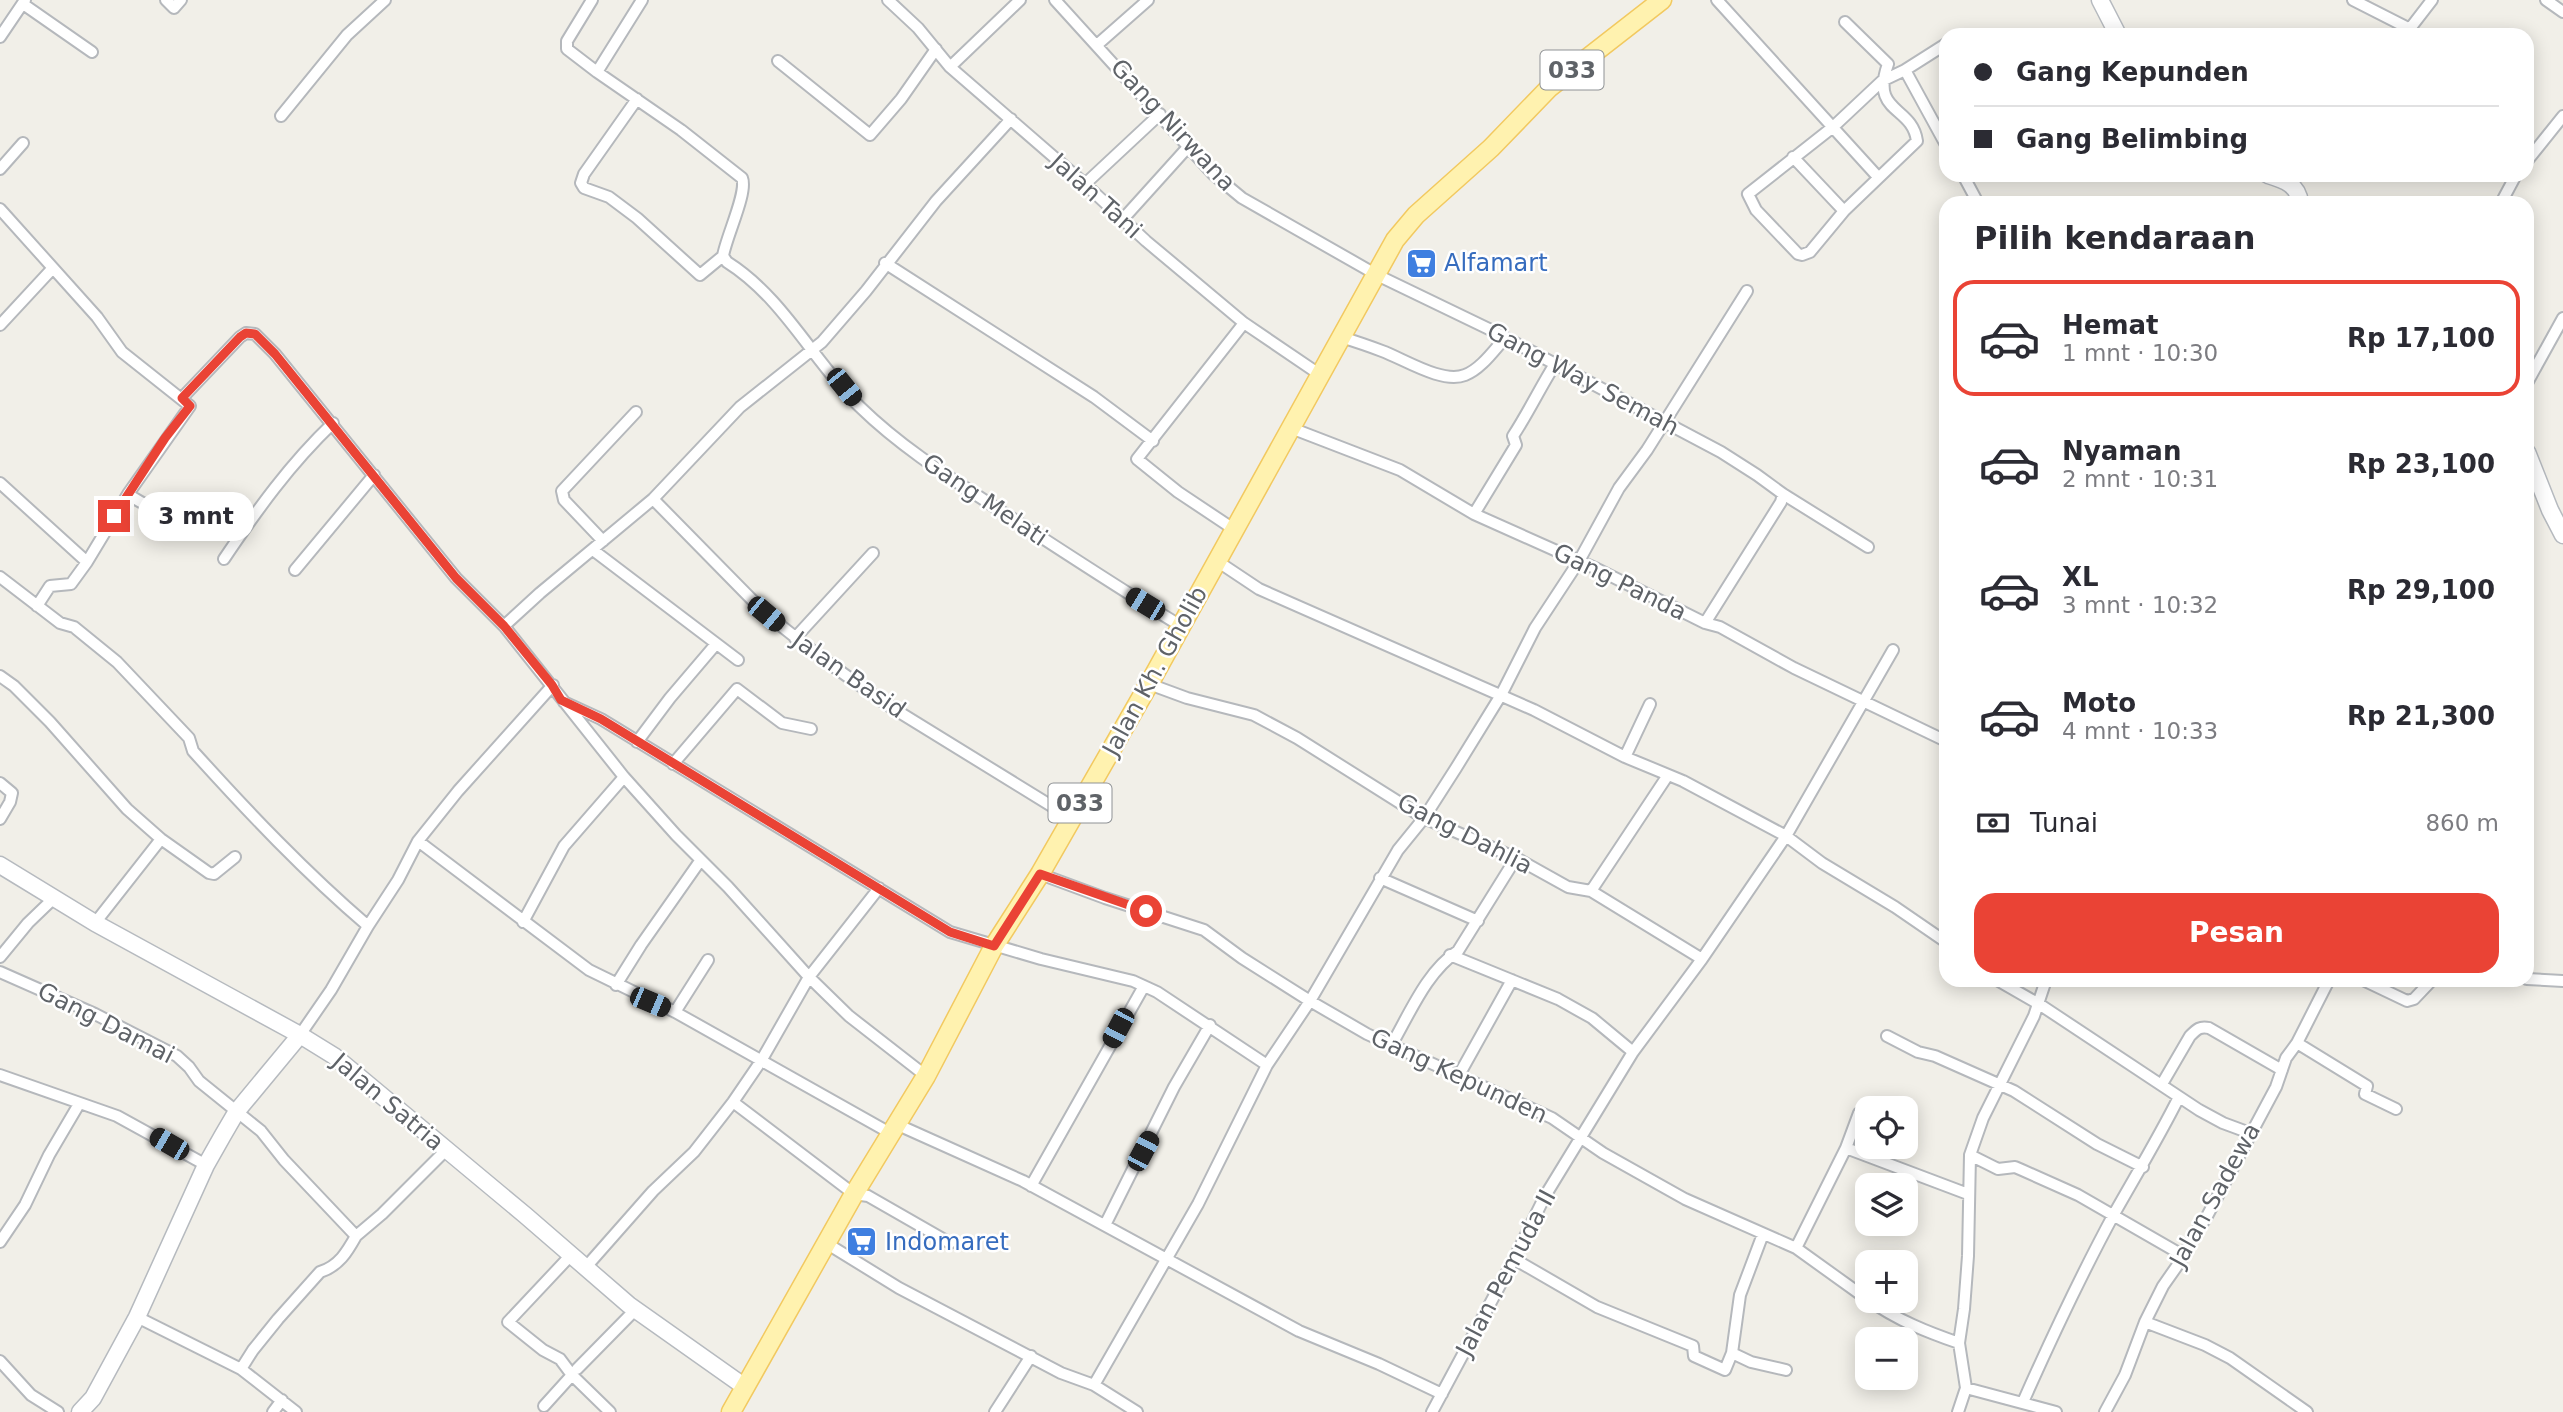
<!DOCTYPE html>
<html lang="id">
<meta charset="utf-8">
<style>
:root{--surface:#fff;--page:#f7f7f7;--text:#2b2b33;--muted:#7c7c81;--line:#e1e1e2;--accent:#ea4335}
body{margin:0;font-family:"DejaVu Sans",sans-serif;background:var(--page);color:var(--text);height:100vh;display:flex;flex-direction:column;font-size:26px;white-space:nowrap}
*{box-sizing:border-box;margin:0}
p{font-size:23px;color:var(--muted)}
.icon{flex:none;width:38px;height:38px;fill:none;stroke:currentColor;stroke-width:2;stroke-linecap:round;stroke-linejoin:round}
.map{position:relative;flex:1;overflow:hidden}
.drawer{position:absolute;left:1939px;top:196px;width:595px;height:791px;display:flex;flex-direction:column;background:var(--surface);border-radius:21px;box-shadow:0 4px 18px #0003}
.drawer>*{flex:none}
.banner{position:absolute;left:1939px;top:28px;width:595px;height:154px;border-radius:21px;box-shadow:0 4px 18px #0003;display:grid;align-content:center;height:154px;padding:0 35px;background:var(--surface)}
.fabs{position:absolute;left:1855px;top:1096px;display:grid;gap:14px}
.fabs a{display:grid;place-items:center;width:63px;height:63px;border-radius:14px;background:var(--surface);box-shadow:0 4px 18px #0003;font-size:35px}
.end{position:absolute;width:32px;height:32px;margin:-16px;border:9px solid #ea4335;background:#fff;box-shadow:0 0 0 4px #fff}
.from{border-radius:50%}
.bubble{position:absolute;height:49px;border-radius:21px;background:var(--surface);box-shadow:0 4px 18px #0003;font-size:23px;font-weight:600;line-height:49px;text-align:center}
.car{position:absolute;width:21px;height:42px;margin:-21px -10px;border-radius:9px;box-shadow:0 0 5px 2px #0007;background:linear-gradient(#222 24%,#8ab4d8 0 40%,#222 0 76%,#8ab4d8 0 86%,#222 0)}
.banner b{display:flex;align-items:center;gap:24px;height:66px;font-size:26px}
.banner b+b{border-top:2px solid var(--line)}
.banner i{width:18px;height:18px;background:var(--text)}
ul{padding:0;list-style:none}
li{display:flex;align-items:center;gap:21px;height:116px;margin:0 14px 10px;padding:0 21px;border:4px solid transparent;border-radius:21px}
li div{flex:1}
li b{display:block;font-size:26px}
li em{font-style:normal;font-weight:600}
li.current{border-color:var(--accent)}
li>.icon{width:63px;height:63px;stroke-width:1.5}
h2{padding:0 35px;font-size:32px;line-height:84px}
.pay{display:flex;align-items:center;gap:18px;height:77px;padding:0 35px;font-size:26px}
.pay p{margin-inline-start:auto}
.cta{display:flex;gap:14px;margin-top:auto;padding:14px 35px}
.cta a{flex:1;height:80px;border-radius:21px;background:var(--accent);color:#fff;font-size:28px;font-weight:600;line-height:80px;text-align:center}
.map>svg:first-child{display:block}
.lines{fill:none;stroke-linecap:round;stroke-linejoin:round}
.street-casing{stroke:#b5b8bc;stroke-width:14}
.secondary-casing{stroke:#b6babf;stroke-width:19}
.primary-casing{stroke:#f2c960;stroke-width:21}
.street{stroke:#fff;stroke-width:10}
.secondary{stroke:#fff;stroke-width:16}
.primary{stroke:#fff2af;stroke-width:18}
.route{stroke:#ea4335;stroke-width:9}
.labels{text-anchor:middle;stroke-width:5;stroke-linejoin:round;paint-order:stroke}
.shield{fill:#fff;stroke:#8f9295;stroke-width:2}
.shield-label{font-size:23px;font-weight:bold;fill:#5f6368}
.street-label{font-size:24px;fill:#5f6368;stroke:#fff}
.shop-label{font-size:24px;fill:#366cbe;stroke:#fff;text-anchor:start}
</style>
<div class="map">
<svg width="2563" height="1412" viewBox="0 0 2563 1412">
<rect width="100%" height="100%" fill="#f1efe8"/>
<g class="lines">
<defs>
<path id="street" d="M166,0L174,8L181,0
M592,0L567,41V49L597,72L681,130L742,178C748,192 726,237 723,256L727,262C784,298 813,361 860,407C902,448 952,479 1001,511C1061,550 1120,589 1181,626
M888,0L918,28L950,67L1085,184L1146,241L1244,323L1319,374
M1055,0L1213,174L1242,198L1377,275L1491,330L1721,452L1757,475L1783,494L1868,547
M1717,0L1878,177
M2353,0L2410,29
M2546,0L2563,12
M23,4L92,52
M1845,22L1888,64C1870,114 1912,105 1917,141L1844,211L1810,252L1802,255L1798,254L1756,210L1748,194L1833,127L1882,81L1905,70L1946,44
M2405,35L2432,0
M0,37L25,0
M1098,44L1148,0
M778,61L870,135L901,99L936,49
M950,67L1020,0
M1905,70L1946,145
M597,72L642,0
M637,99L584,174L581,183L584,188L609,197L637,218L700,275L723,256
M281,116L347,35L385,0
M1793,157L1844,211
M2527,161L2563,116
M0,169L23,143
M1963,175L1978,203
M1085,184L1160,114
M2501,203L2516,175
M0,209L97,317L122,352L190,406L128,494L87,562L71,584L50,586L37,606
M1123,219L1188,147
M885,263L1094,397L1153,441
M0,325L52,269
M1341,337C1354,341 1369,346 1382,351C1404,359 1442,384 1465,375C1481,369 1494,350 1505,338
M2527,383L2563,318
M182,398L240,337L246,333L255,334L275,354L456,578L504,626L624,777L676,835L728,887L809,977L849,1016L926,1076
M1291,428L1400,470L1474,514L1597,569L1705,623L1720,627L1794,668L1946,741
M0,483L87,562
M128,494C147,508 169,514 188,529
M653,499L766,614L823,659L886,704L1071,818
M1474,514L1516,445L1513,436C1528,413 1540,388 1555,364
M1235,530L1178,492L1137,459L1244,323
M603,541L564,500L562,491L636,412
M593,550L738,660
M224,559C257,510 290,464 333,423
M1217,561L1259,589L1534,710L1625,757L1683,781L1786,836L1822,863L1895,907L1946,942
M295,570L374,475
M0,577L60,623L74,627L117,662L189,738L193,751C249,813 305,872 368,926
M1705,623L1781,502L1783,494
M504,626L540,593L653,499L740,407L822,342L866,291L936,201L1011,119
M795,638L873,553
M0,676L14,686L50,722L127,809L161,839L209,873L214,874L235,857
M1149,684L1187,698L1254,715L1297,738L1424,818L1516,858L1568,887L1591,891L1702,959
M564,702L601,719L950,932L1041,959L1133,981L1157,992L1267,1065
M637,742L670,698L716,644
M1625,757L1650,704
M673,764L737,689L782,723L811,729
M0,783L12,793L10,802L0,819
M418,841L589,970L675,1012L883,1129
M1040,874L1105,898L1204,930L1242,958L1310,1001L1367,1034L1552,1118L1603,1153L1685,1199L1796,1248L1867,1299
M1380,878L1478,921
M1591,891L1668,775
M523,922L564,846L624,777
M95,923L161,839
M1450,955L1558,999L1592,1018L1633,1052
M0,957L28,923L54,898
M0,972L95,1014L177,1056L189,1067L199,1081L261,1131L284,1160L356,1236L382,1214L446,1150
M2527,979L2563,981
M1997,980L2039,1004L2199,1110L2223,1123L2250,1133
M2363,980L2407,1001L2414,999L2432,980
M616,985L641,945L700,861
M675,1012L708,960
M300,1035L331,990L368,926L398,880L418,841L458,791L553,685
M1887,1036L1918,1052L1935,1056L2014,1091L2097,1144L2143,1167
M2297,1043L2367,1086L2365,1094L2396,1109
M1392,1044C1410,1013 1427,971 1458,951L1516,858
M0,1075L117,1116L206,1165
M1459,1075L1512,980
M2162,1084L2190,1036C2197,1029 2200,1026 2209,1028L2282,1070
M733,1102L854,1194L868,1196L950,1243
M896,1124L1023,1181L1299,1331L1379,1364L1442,1394
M1846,1148L1968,1194
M1970,1155L1998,1169L2015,1167L2022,1170L2078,1195L2184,1256
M1031,1186L1144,986
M1105,1225L1174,1087L1210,1025
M0,1242L25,1205L49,1155L79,1104
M826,1243L899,1288L1061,1373L1094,1385L1137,1412
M1796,1248L1846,1148L1859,1113
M571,1255L508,1322L543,1350L560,1359L572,1375L610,1412
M1514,1259L1597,1307L1693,1346L1694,1356L1725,1370L1732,1353L1740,1295L1763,1234
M586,1267L653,1191L694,1152L733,1102L761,1061L809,977L879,888
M1869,1300C1897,1320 1927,1332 1959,1343
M137,1317L241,1369L296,1412
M2145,1322L2205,1345L2230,1358L2307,1412
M1732,1353L1751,1362L1786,1370
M0,1361L31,1395L58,1412
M241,1369L253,1350L278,1319L320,1272C339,1266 347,1252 356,1236
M577,1369L635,1310
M1094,1385L1198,1204L1267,1065L1310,1001L1398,850L1424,818L1456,768L1501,695L1535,628L1579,561L1619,488L1647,450L1747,291
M1966,1388L2056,1412
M2023,1402C2051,1339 2081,1275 2114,1214C2136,1175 2159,1137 2179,1097
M544,1406L572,1375
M273,1412L282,1400
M995,1412L1031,1356
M1432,1412L1514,1259L1545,1196L1633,1052L1702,959L1786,836L1893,650
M1958,1412L1966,1388L1959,1343L1964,1309L1968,1256L1970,1155L1983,1118L2034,1016L2046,980
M2105,1412L2125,1375L2145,1322L2163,1286L2184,1256L2191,1240L2206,1218L2276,1087L2286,1058L2297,1043L2329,980"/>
<path id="secondary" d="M2100,0L2118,35
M2268,175C2284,180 2298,184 2300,203
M2527,452L2550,510L2563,535
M0,865L95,923L300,1035L334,1056L525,1215L629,1305L745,1387
M80,1412L93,1398L137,1317L206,1165L223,1135L237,1111L300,1035"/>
<path id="primary" d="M731,1412L854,1194L926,1076L994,946L1040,874L1149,684L1395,240L1416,215L1491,148L1549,88L1662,0"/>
</defs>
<use href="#street" class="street-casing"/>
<use href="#secondary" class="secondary-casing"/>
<use href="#primary" class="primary-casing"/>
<use href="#street" class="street"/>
<use href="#secondary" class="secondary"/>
<use href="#primary" class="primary"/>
</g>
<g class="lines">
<path class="route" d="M114,516L165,438L190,406L182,398L240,337L246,333L255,334L275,354L456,578L504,626L552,685L561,700L601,719L950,932L994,946L1040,874L1146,911"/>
</g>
<defs>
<symbol id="supermarket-square" viewBox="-11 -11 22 22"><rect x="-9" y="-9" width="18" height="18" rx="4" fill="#3f7fe0" stroke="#fff"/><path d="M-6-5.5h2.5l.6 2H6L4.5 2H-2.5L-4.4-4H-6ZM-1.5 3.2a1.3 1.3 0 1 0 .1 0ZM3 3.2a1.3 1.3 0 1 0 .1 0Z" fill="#fff"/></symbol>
</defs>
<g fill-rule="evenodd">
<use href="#supermarket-square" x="1404" y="246" width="35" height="35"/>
<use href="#supermarket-square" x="844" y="1224" width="35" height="35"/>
</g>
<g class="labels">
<g class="shield">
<rect x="1540.5" y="50.5" width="63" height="39" rx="5"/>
<rect x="1048.5" y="783.5" width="63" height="39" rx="5"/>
</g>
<g class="shield-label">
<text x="1572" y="78">033</text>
<text x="1080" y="811">033</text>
</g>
<g class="street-label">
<text transform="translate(1173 125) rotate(47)" y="8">Gang Nirwana</text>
<text transform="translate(1096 196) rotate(42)" y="8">Jalan Tani</text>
<text transform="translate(1583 379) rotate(28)" y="8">Gang Way Semah</text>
<text transform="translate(985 500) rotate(34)" y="8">Gang Melati</text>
<text transform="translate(1620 582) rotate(26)" y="8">Gang Panda</text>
<text transform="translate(1155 671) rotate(-61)" y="8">Jalan Kh. Gholib</text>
<text transform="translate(849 675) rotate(35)" y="8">Jalan Basid</text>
<text transform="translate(1465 834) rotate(27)" y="8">Gang Dahlia</text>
<text transform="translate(106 1023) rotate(27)" y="8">Gang Damai</text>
<text transform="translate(1459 1076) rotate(25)" y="8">Gang Kepunden</text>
<text transform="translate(388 1102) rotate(40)" y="8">Jalan Satria</text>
<text transform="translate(2215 1195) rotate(-61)" y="8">Jalan Sadewa</text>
<text transform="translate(1506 1273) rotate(-62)" y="8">Jalan Pemuda II</text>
</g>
<g class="shop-label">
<text x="1444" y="271">Alfamart</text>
<text x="885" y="1250">Indomaret</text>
</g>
</g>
</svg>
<div class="fabs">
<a><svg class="icon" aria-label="locate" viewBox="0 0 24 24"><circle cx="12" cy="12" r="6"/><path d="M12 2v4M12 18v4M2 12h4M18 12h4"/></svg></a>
<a><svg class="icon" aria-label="layers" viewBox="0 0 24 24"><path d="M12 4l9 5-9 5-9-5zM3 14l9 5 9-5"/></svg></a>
<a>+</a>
<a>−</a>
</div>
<i class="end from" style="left:1146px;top:911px"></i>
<i class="end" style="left:114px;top:516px"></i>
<div class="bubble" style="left:138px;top:492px;width:116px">3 mnt</div>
<i class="car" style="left:844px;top:387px;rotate:141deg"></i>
<i class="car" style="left:1145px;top:604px;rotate:301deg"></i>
<i class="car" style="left:766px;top:614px;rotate:130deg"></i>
<i class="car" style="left:650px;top:1002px;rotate:113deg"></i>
<i class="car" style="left:1118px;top:1028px;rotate:208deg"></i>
<i class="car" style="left:169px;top:1144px;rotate:300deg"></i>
<i class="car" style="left:1143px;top:1151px;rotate:28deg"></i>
<div class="banner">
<b><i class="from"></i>Gang Kepunden</b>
<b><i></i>Gang Belimbing</b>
</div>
<section class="drawer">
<h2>Pilih kendaraan</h2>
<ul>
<li class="current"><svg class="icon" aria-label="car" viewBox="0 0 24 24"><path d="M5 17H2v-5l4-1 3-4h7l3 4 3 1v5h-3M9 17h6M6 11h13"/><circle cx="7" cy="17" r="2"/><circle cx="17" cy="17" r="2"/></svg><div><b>Hemat</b><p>1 mnt · 10:30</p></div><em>Rp 17,100</em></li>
<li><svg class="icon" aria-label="car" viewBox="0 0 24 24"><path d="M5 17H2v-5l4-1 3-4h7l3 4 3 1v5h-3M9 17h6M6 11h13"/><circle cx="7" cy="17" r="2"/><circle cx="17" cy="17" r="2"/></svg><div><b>Nyaman</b><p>2 mnt · 10:31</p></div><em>Rp 23,100</em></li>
<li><svg class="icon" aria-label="car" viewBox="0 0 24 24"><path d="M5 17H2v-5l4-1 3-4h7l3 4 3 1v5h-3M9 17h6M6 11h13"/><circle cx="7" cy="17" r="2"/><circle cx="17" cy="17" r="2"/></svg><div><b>XL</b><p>3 mnt · 10:32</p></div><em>Rp 29,100</em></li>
<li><svg class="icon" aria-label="car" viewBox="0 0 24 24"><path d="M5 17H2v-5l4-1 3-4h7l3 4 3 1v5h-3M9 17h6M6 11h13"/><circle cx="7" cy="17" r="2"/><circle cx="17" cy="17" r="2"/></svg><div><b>Moto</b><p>4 mnt · 10:33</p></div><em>Rp 21,300</em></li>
</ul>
<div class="pay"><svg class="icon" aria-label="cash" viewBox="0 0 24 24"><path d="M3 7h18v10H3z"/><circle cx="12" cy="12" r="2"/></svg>Tunai<p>860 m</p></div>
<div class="cta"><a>Pesan</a></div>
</section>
</div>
